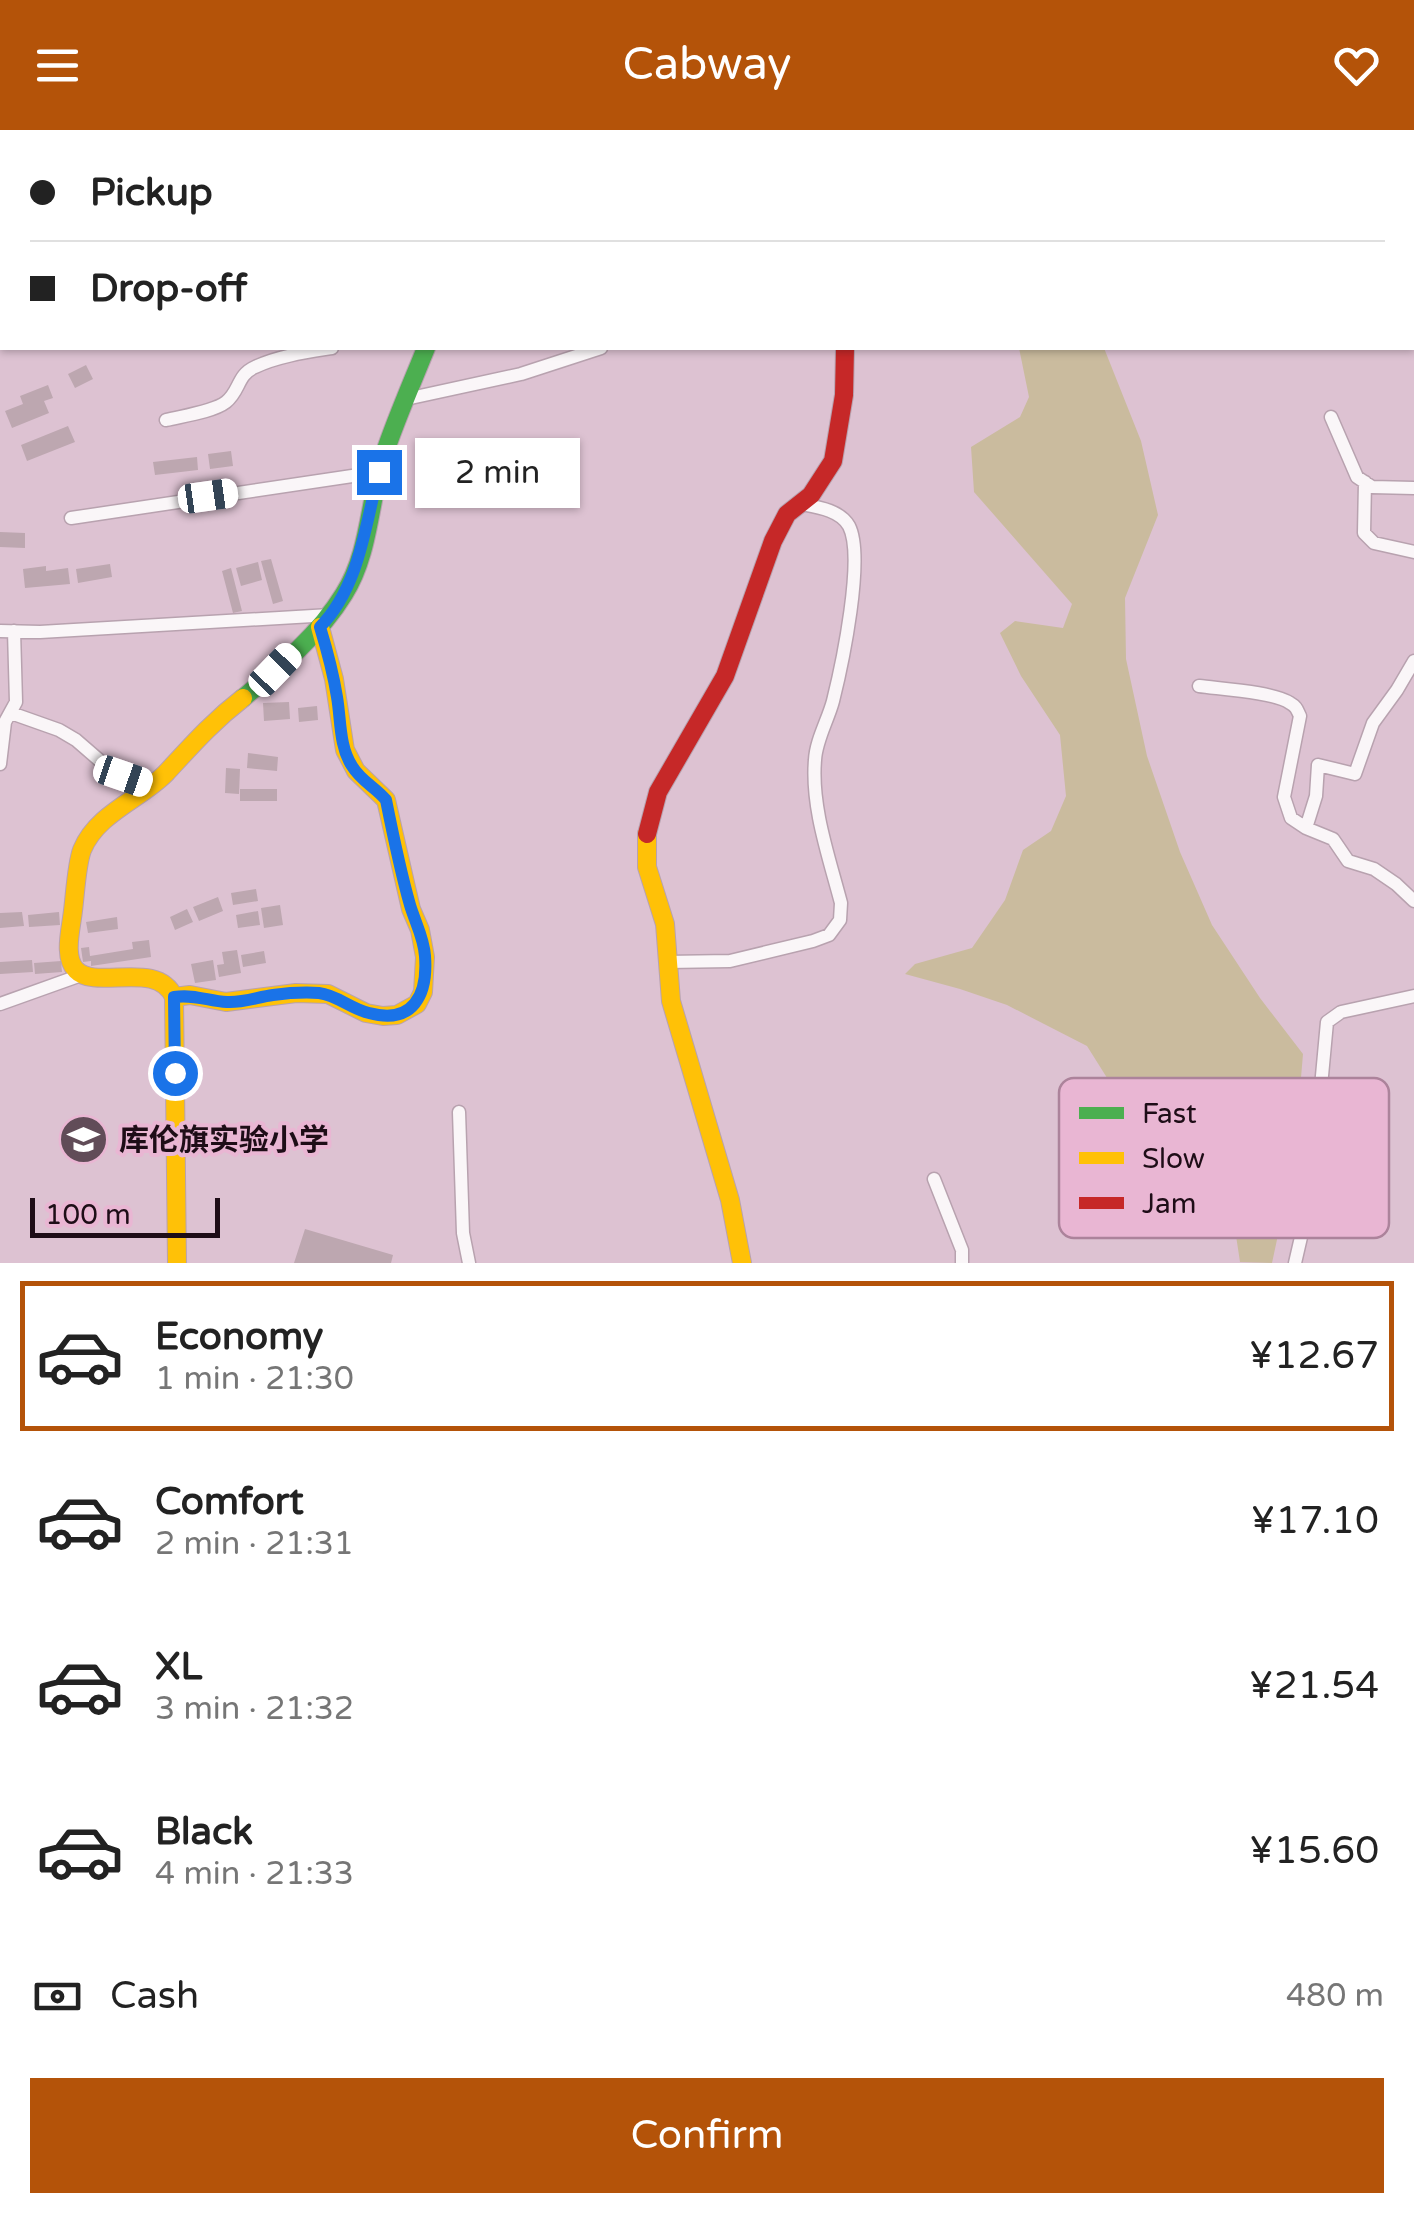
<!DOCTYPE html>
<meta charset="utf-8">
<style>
:root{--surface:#fff;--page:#f2f2f2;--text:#222;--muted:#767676;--line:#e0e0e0;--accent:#b45309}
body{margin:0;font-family:"Varela Round","Noto Sans SC",sans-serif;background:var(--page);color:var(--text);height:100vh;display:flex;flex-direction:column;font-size:38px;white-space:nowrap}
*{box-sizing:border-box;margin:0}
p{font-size:32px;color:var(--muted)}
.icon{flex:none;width:55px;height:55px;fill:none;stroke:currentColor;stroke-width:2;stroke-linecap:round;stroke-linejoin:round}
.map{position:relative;height:1133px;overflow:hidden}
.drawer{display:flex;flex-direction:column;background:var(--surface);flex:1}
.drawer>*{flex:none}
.banner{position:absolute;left:0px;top:0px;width:1415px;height:220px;box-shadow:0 2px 8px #0004;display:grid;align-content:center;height:220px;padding:0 30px;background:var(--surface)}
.scale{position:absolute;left:30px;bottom:25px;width:190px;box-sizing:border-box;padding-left:10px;border:5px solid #1e0d17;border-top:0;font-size:28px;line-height:35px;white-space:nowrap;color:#1e0d17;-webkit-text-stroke:8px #e9b6d3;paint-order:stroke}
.end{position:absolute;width:45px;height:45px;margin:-22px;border:12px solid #1a73e8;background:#fff;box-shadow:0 0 0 5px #fff}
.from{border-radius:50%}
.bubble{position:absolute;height:70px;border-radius:0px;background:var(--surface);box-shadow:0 2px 8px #0004;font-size:32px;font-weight:600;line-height:70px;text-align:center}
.car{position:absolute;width:30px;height:60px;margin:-30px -15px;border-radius:12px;box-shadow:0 0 8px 2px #0007;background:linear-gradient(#fff 24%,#345 0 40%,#fff 0 76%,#345 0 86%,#fff 0)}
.banner b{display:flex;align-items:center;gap:35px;height:95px;font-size:38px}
.banner b+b{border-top:2px solid var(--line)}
.banner i{width:25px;height:25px;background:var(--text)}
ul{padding:18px 0 0;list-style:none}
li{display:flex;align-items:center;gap:30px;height:150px;margin:0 20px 15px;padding:0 10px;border:5px solid transparent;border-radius:0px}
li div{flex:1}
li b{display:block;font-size:38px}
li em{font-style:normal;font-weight:600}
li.on{border-color:var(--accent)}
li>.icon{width:90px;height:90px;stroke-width:1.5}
.pay{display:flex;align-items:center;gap:25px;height:110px;padding:0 30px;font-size:38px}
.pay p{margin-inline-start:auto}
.action{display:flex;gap:20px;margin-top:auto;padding:20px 30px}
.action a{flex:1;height:115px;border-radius:0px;background:var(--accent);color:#fff;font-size:40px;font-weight:600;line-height:115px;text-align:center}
header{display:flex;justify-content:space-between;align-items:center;height:130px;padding:0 30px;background:var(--accent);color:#fff;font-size:45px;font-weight:600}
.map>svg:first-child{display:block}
.green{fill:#cabb9e}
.building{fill:#bda7b0}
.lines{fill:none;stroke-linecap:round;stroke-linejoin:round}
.street-casing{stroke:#b8a2af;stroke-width:15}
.fast-casing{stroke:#b8a2af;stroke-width:20}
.slow-casing{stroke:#b8a2af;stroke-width:20}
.jam-casing{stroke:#b8a2af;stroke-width:20}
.street{stroke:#faf6f8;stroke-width:12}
.fast{stroke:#4caf50;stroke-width:18}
.slow{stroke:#ffc107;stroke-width:18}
.jam{stroke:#c62828;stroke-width:18}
.route{stroke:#1a73e8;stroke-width:12}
.labels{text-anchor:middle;stroke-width:8;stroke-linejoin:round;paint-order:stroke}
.poi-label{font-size:30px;font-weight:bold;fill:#1e0d17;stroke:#e9b6d3;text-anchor:start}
.key{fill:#e9b6d3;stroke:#ac839b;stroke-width:2.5}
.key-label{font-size:28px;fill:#1e0d17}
</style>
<header><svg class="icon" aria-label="menu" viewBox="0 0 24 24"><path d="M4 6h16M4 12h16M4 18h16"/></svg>Cabway<svg class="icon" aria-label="heart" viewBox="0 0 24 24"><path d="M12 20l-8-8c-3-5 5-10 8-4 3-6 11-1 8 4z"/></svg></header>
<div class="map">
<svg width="1414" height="1133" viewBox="0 0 1414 1133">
<rect width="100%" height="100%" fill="#ddc2d2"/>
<path class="green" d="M1019,218H1104L1141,311L1158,385L1125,468L1126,529L1147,626L1180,722L1212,795L1260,868L1303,924L1294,1030L1272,1133L1240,1132L1230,1066L1215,1030L1151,979L1109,951L1087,916L1007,875L960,859L905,844L915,834L972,818L1005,770L1023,720L1051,701L1066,666L1060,605L1021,546L1000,503L1015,491L1063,498L1072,474L974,362L971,317L1020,287L1029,267Z"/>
<path class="building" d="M86,235L93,249L75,258L68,244Z
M48,255L53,268L44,271L49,283L12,298L5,281L23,274L20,266Z
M68,296L75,312L27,331L21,315Z
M231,321L233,336L210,339L208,324Z
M197,327L198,340L155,345L153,332Z
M0,402L25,403V418L0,417Z
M271,429L283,471L273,474L261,431Z
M258,432L262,450L241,456L236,438Z
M110,434L112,447L78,453L76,439Z
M46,436V441L68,438L70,454L25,458L23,439Z
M231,438L242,481L233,483L222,441Z
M289,572L290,589L264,591L263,573Z
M317,576L318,590L299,592L298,578Z
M248,623L278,627L277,641L247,638Z
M226,638L240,639L239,664L225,663Z
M240,659H277V671H240Z
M256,759L258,771L233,775L231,763Z
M218,767L223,781L199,791L193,777Z
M280,775L283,795L264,798L261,778Z
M187,779L193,792L175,800L170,787Z
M258,781L260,795L238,798L236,785Z
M22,782L24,796L0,798V783Z
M59,782L60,795L29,797L28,785Z
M117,787L118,799L88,803L86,792Z
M149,810L151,827L91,836V831L83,832L81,818L89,817L90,826L133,819L132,812Z
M237,820L241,843L219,847L217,835L224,834L222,822Z
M264,821L266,833L243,837L241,825Z
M32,830L33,842L0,844V832Z
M213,830L216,850L195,853L191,834Z
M61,831L62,842L35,844L34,833Z
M305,1099L393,1125L391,1133H294Z"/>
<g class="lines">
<defs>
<path id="street" d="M435,0V2
M286,2L289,0
M848,2V0
M0,164L2,163
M406,269L521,244L601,218
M1331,287L1357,347L1372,357L1414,358
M166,290C182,286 213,282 226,272C240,261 237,245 255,237C278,226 307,222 332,218
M1365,352L1364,403L1374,413L1414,422
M71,388L379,342
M0,501L40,502L330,485
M1199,556C1221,559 1274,562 1290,573C1297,577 1297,580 1300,586L1284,667L1291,688L1306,698L1333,709L1348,731L1374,739L1396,754L1414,771
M11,583L59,600L76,610L106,636L123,647L151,656
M0,634L5,592L16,572L14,501
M1306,698L1316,666L1318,635L1355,644L1373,593L1397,560L1414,531
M667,832L730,831L813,811L829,805L840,790L841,773C829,727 811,677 815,630C816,610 828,590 833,571C842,535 865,427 849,396C840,380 817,377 801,374
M0,874L84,844
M459,982L463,1103L469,1133
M934,1049L962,1120V1133
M1295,1133L1311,1064L1327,892L1341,882L1414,866"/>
<path id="fast" d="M243,568C279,538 319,505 344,464C370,423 369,370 384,325C396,289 412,253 426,218"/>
<path id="slow" d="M647,704V737L665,794L671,871L730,1070L742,1133
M174,867L190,865L226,872L296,863L328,864L366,883L383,886L397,885L417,874L423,862L425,827L420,800L411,779L386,670L356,641L345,620L334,549L320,497
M177,1133L174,867C157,829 96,861 76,840C64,828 70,803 72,788C75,770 76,736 82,720C97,683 141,669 166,643C192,615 212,592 243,568"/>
<path id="jam" d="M647,704L658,662L725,546L773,411L787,384L811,365L833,331L844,265L845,218"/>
</defs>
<use href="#street" class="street-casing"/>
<use href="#fast" class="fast-casing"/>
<use href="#slow" class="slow-casing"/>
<use href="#jam" class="jam-casing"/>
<use href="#street" class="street"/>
<use href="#fast" class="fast"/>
<use href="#slow" class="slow"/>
<use href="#jam" class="jam"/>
</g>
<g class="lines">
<path class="route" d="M175,943L174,867C195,864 208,871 227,872C243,873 258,867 273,865C288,863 304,862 319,863C337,865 351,879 369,883C413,895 428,865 425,826C424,808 415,792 410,775C400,740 393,705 386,670C375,657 361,651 352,636C339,616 341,590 337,567C333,542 327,520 320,497C360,456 365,395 379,342"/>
</g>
<defs>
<symbol id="school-disc" viewBox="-11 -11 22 22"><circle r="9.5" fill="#614c58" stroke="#e9b6d3"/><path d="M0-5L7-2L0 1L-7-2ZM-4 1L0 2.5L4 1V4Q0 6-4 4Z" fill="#fff"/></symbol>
</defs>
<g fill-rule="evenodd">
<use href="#school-disc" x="56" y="982" width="55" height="55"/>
</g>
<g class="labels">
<g class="poi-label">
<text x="119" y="1020">库伦旗实验小学</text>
</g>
</g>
<rect x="1059" y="948" width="330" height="160" rx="15" class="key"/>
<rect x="1079" y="977" width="45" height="12" fill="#4caf50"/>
<rect x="1079" y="1022" width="45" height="12" fill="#ffc107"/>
<rect x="1079" y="1067" width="45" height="12" fill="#c62828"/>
<g class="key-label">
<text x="1142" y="993">Fast</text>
<text x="1142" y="1038">Slow</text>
<text x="1142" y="1083">Jam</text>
</g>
</svg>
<div class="scale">100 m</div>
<i class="end from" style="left:175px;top:943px"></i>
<i class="end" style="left:379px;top:342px"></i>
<div class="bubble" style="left:415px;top:308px;width:165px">2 min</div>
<i class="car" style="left:208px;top:366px;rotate:82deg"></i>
<i class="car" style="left:275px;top:540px;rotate:44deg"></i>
<i class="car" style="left:123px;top:646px;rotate:109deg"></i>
<div class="banner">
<b><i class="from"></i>Pickup</b>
<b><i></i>Drop-off</b>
</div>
</div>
<section class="drawer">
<ul>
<li class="on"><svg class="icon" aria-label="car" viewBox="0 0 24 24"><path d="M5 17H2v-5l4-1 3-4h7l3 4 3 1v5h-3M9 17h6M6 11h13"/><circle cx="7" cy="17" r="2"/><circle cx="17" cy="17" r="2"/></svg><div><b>Economy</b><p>1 min · 21:30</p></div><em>¥12.67</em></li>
<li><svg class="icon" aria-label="car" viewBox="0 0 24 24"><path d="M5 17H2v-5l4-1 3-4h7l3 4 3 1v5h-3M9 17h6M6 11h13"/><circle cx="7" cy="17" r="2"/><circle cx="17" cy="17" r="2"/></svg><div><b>Comfort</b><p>2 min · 21:31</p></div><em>¥17.10</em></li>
<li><svg class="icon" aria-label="car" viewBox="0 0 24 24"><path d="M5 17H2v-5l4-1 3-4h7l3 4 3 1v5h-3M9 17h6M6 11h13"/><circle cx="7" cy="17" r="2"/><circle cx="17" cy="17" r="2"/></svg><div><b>XL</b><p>3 min · 21:32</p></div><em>¥21.54</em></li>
<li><svg class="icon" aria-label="car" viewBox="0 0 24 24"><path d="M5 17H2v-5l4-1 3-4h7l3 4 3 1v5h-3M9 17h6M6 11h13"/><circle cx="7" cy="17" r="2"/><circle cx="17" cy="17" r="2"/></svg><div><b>Black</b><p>4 min · 21:33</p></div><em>¥15.60</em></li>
</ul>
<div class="pay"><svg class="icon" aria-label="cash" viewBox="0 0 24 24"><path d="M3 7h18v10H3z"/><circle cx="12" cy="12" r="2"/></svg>Cash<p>480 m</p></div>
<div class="action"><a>Confirm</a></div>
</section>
